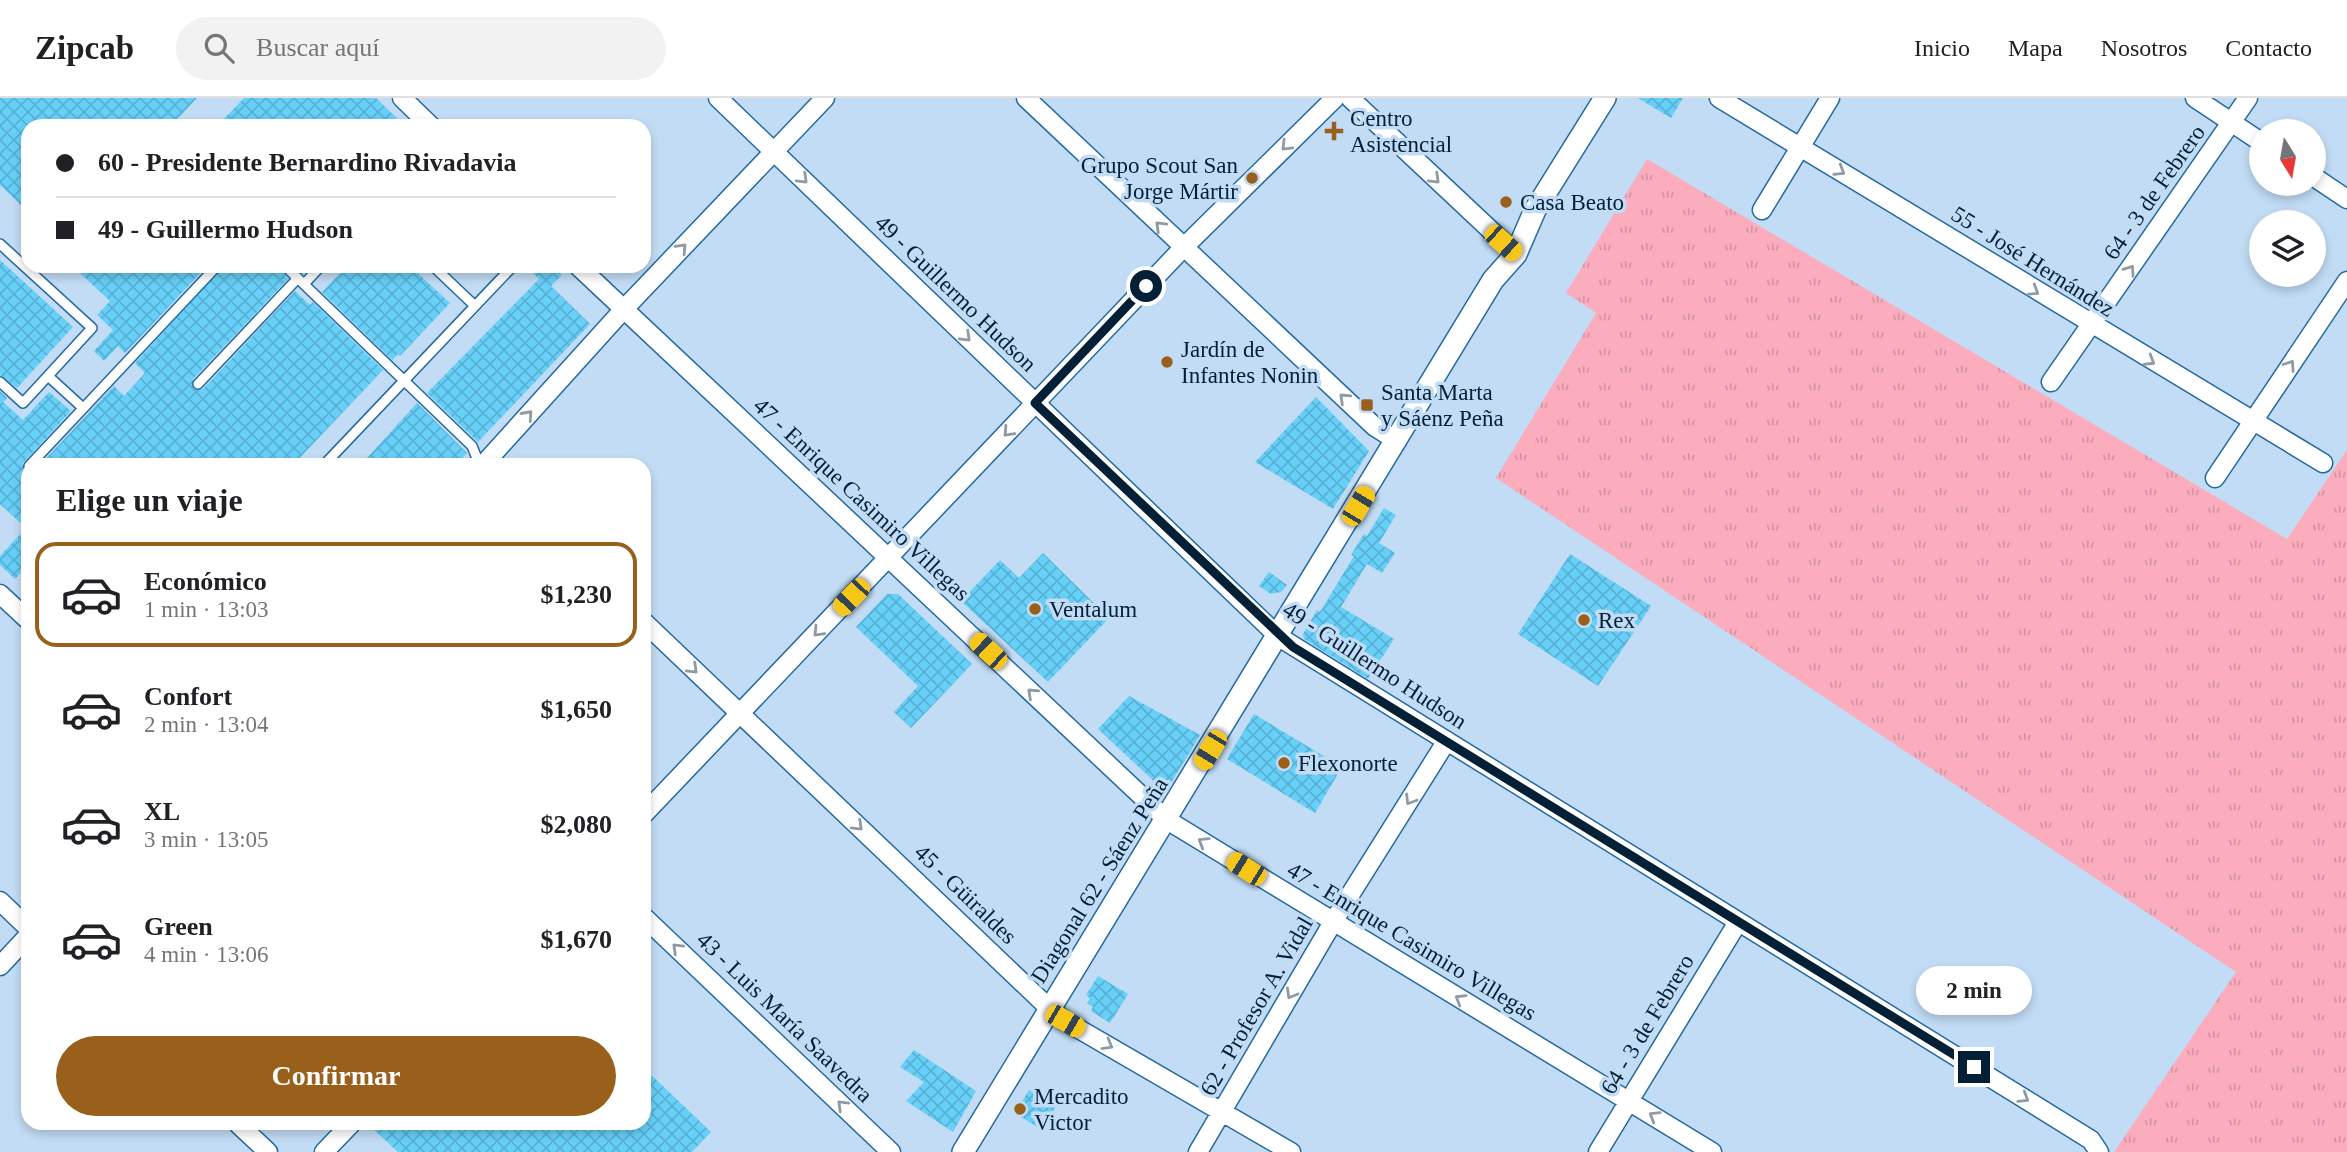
<!DOCTYPE html>
<html lang="es">
<meta charset="utf-8">
<style>
:root{--surface:#fff;--page:#f2f2f2;--text:#202124;--muted:#757577;--line:#e0e0e0;--accent:#99601c}
body{margin:0;font-family:"Times New Roman",serif;background:var(--page);color:var(--text);height:100vh;display:flex;flex-direction:column;font-size:26px;white-space:nowrap}
*{box-sizing:border-box;margin:0}
p{font-size:23px;color:var(--muted)}
.icon{flex:none;width:38px;height:38px;fill:none;stroke:currentColor;stroke-width:2;stroke-linecap:round;stroke-linejoin:round}
.map{position:relative;flex:1;overflow:hidden}
.side{position:absolute;left:21px;top:360px;width:630px;height:672px;display:flex;flex-direction:column;background:var(--surface);border-radius:21px;box-shadow:0 4px 10px #0003}
.side>*{flex:none}
.guide{position:absolute;left:21px;top:21px;width:630px;height:154px;border-radius:21px;box-shadow:0 4px 10px #0003;display:grid;align-content:center;height:154px;padding:0 35px;background:var(--surface)}
.needle{width:46px;rotate:169deg}
.fabs{position:absolute;left:2249px;top:21px;display:grid;gap:14px}
.fabs a{display:grid;place-items:center;width:77px;height:77px;border-radius:50%;background:var(--surface);box-shadow:0 4px 10px #0003;font-size:35px}
.end{position:absolute;width:32px;height:32px;margin:-16px;border:9px solid #032036;background:#fff;box-shadow:0 0 0 4px #fff}
.from{border-radius:50%}
.bubble{position:absolute;height:49px;border-radius:24px;background:var(--surface);box-shadow:0 4px 10px #0003;font-size:23px;font-weight:800;line-height:49px;text-align:center}
.car{position:absolute;width:21px;height:42px;margin:-21px -10px;border-radius:9px;box-shadow:0 0 5px 2px #0007;background:linear-gradient(#f5c518 24%,#345 0 40%,#f5c518 0 76%,#345 0 86%,#f5c518 0)}
.guide b{display:flex;align-items:center;gap:24px;height:66px;font-size:26px}
.guide b+b{border-top:2px solid var(--line)}
.guide i{width:18px;height:18px;background:var(--text)}
ul{padding:0;list-style:none}
li{display:flex;align-items:center;gap:21px;height:105px;margin:0 14px 10px;padding:0 21px;border:4px solid transparent;border-radius:21px}
li div{flex:1}
li b{display:block;font-size:26px}
li em{font-style:normal;font-weight:800}
li.selected{border-color:var(--accent)}
li>.icon{width:63px;height:63px;stroke-width:1.5}
h2{padding:0 35px;font-size:32px;line-height:84px}
.button{display:flex;gap:14px;margin-top:auto;padding:14px 35px}
.button a{flex:1;height:80px;border-radius:42px;background:var(--accent);color:#fff;font-size:28px;font-weight:800;line-height:80px;text-align:center}
header{display:flex;align-items:center;gap:42px;box-sizing:border-box;height:98px;padding:0 35px;background:var(--surface);border-bottom:2px solid var(--line)}
header strong{font-size:33px}
nav{display:flex;gap:38px;margin-inline-start:auto;font-size:24px}
.search{width:490px;height:63px;background:var(--page);display:flex;align-items:center;gap:18px;box-sizing:border-box;padding:0 24px;border-radius:38px;color:var(--muted);font-size:26px}
.map>svg:first-child{display:block}
.grass{fill:url(#grass-tufts)}
.building{fill:url(#building-cross-hatch)}
.lines{fill:none;stroke-linecap:round;stroke-linejoin:round}
.service-casing{stroke:#236aa0;stroke-width:12}
.minor-casing{stroke:#236aa0;stroke-width:21}
.tertiary-casing{stroke:#236aa0;stroke-width:24}
.service{stroke:#fff;stroke-width:9}
.minor{stroke:#fff;stroke-width:18}
.tertiary{stroke:#fff;stroke-width:21}
.oneway{stroke:#8e9ba5}
.route{stroke:#032036;stroke-width:9}
.poi-dot{fill:#99601c;stroke:#c2dcf5;stroke-width:2.5}
.labels{text-anchor:middle;stroke-width:7;stroke-linejoin:round;paint-order:stroke}
.poi-label{font-size:23px;fill:#032036;stroke:#c2dcf5;text-anchor:start}
.street-label{font-size:23px;fill:#032036;stroke:#c2dcf5}
</style>
<header>
<strong>Zipcab</strong>
<div class="search"><svg class="icon" aria-label="search" viewBox="0 0 24 24"><circle cx="10" cy="10" r="6"/><path d="M15 15l6 6"/></svg>Buscar aquí</div>
<nav><a>Inicio</a><a>Mapa</a><a>Nosotros</a><a>Contacto</a></nav>
</header>
<div class="map">
<svg width="2347" height="1054" viewBox="0 0 2347 1054">
<defs>
<pattern id="grass-tufts" width="24" height="20" patternUnits="userSpaceOnUse" patternTransform="scale(1.75)"><rect width="24" height="20" fill="#fbacbd"/><path d="M3 7l-1-3M5 7V3M7 7l1-3M15 17l-1-3M17 17v-4M19 17l1-3" fill="none" stroke="#d694a3"/></pattern>
<pattern id="building-cross-hatch" width="8" height="8" patternUnits="userSpaceOnUse" patternTransform="scale(1.75)"><rect width="8" height="8" fill="#67d0f8"/><path d="M0 0l8 8M0 8l8-8" fill="none" stroke="#58b2d5"/></pattern>
</defs>
<rect width="100%" height="100%" fill="#c2dcf5"/>
<path class="grass" d="M1647,61L2287,441L2347,352V1054H2114L2236,874L1496,380L1596,215L1566,195Z"/>
<path class="building" d="M0,0H197L171,28H28V114L0,87Z
M244,0H376L405,28H217Z
M1638,0H1683L1671,20Z
M0,162L73,229L17,290L0,277Z
M72,168H207L125,255L118,248L104,263L94,253L113,232L97,217L110,203Z
M224,168H278L288,181L193,281L194,291H203L295,193L310,207L313,204L383,272L292,368H39L114,288L124,298L145,275L135,265Z
M347,168H410L450,205L400,258L398,256L392,262L322,194Z
M526,168H552L562,177L551,188L590,226L478,344L427,295L539,181Z
M0,293L7,300L3,304L23,322L49,294L71,313L22,366L28,375V467L15,481L0,467V458L26,430L0,406Z
M1316,299L1369,353L1333,411L1255,364Z
M417,305L467,355L455,368H375L367,360Z
M1384,410L1396,417L1379,445L1395,455L1382,475L1367,466L1341,509L1394,541L1368,581L1304,541L1303,536L1317,512L1320,514L1354,458L1351,457L1364,436L1367,438Z
M1043,455L1109,520L1048,584L961,503L1000,462L1019,480Z
M1570,456L1651,508L1598,588L1518,536Z
M1269,474L1287,487L1281,494L1271,496L1259,488Z
M887,496H898L972,566L911,630L894,614L918,588L856,529Z
M1129,598L1200,637L1171,685L1158,687L1098,631Z
M1254,616L1342,669L1315,715L1227,661Z
M1098,878L1128,896L1110,925L1091,913L1093,909L1087,905L1090,900L1086,897Z
M914,952L976,993L953,1034L906,1003L924,984L900,969Z
M644,970L711,1034L692,1054H398L368,1026H644Z
M1029,992L1056,1008L1042,1032L1015,1015Z"/>
<g class="lines">
<defs>
<path id="service" d="M0,146L92,230L23,305L0,284
M285,168L472,348L480,368
M433,168L475,208
M304,186L321,168
M48,278L82,309
M198,286L298,180
M29,368L217,168
M323,368L513,168"/>
<path id="minor" d="M402,0L431,28
M718,0L1279,539L2091,1042L2099,1054
M1026,0L1375,329L1397,343
M1350,0L1516,156
M1719,0L2323,365
M2195,0L2261,44
M2314,79L2347,101
M1762,112L1830,0
M578,168L1167,722L1712,1054
M2051,284L2248,0
M482,368L624,211L825,0
M2215,380L2347,183
M0,496L28,522
M644,524L1050,911L1065,923L1291,1054
M644,716L1183,150L1335,0
M0,803L28,830
M644,819L891,1054
M0,868L28,838
M238,1026L268,1054
M324,1054L351,1026
M1198,1054L1333,824L1446,644
M1598,1054L1738,824"/>
<path id="tertiary" d="M963,1054L1493,182L1516,156L1535,112L1605,0"/>
</defs>
<use href="#service" class="service-casing"/>
<use href="#minor" class="minor-casing"/>
<use href="#tertiary" class="tertiary-casing"/>
<use href="#service" class="service"/>
<use href="#minor" class="minor"/>
<use href="#tertiary" class="tertiary"/>
</g>
<defs><path id="oneway-chevron" d="M-2-3.5L2.5 0L-2 3.5" fill="none" stroke-width="1.6" stroke-linecap="round" stroke-linejoin="round" transform="scale(1.75)"/></defs>
<g class="oneway">
<use href="#oneway-chevron" transform="translate(1286 48) rotate(135)"/>
<use href="#oneway-chevron" transform="translate(1840 73) rotate(32)"/>
<use href="#oneway-chevron" transform="translate(803 81) rotate(44)"/>
<use href="#oneway-chevron" transform="translate(1435 81) rotate(44)"/>
<use href="#oneway-chevron" transform="translate(1160 128) rotate(-136)"/>
<use href="#oneway-chevron" transform="translate(682 150) rotate(-47)"/>
<use href="#oneway-chevron" transform="translate(2130 172) rotate(-55)"/>
<use href="#oneway-chevron" transform="translate(2034 193) rotate(32)"/>
<use href="#oneway-chevron" transform="translate(966 239) rotate(44)"/>
<use href="#oneway-chevron" transform="translate(2150 263) rotate(31)"/>
<use href="#oneway-chevron" transform="translate(2290 267) rotate(-56)"/>
<use href="#oneway-chevron" transform="translate(1344 300) rotate(-137)"/>
<use href="#oneway-chevron" transform="translate(528 317) rotate(-48)"/>
<use href="#oneway-chevron" transform="translate(1008 334) rotate(133)"/>
<use href="#oneway-chevron" transform="translate(818 534) rotate(134)"/>
<use href="#oneway-chevron" transform="translate(693 571) rotate(44)"/>
<use href="#oneway-chevron" transform="translate(1032 595) rotate(-137)"/>
<use href="#oneway-chevron" transform="translate(1410 702) rotate(122)"/>
<use href="#oneway-chevron" transform="translate(858 728) rotate(44)"/>
<use href="#oneway-chevron" transform="translate(1203 744) rotate(-148)"/>
<use href="#oneway-chevron" transform="translate(677 850) rotate(-136)"/>
<use href="#oneway-chevron" transform="translate(1291 896) rotate(120)"/>
<use href="#oneway-chevron" transform="translate(1460 901) rotate(-149)"/>
<use href="#oneway-chevron" transform="translate(1108 947) rotate(30)"/>
<use href="#oneway-chevron" transform="translate(2024 1000) rotate(32)"/>
<use href="#oneway-chevron" transform="translate(842 1007) rotate(-136)"/>
<use href="#oneway-chevron" transform="translate(1654 1018) rotate(-148)"/>
</g>
<g class="lines">
<path class="route" d="M1146,188L1035,305L1293,549L1974,969"/>
</g>
<g class="poi-dot">
<path d="M1330.5 22.5h7v7h7v7h-7v7h-7v-7h-7v-7h7z"/>
<circle cx="1252" cy="80" r="7"/>
<circle cx="1506" cy="104" r="7"/>
<circle cx="1167" cy="264" r="7"/>
<rect x="1360" y="300" width="14" height="14" rx="3.5"/>
<circle cx="1035" cy="511" r="7"/>
<circle cx="1584" cy="522" r="7"/>
<circle cx="1284" cy="665" r="7"/>
<circle cx="1020" cy="1011" r="7"/>
</g>
<g class="labels">
<g class="poi-label">
<text x="1350" y="28">Centro<tspan x="1350" dy="26">Asistencial</tspan></text>
<text x="1238" y="75" text-anchor="end">Grupo Scout San<tspan x="1238" dy="26">Jorge Mártir</tspan></text>
<text x="1520" y="112">Casa Beato</text>
<text x="1181" y="259">Jardín de<tspan x="1181" dy="26">Infantes Nonin</tspan></text>
<text x="1381" y="302">Santa Marta<tspan x="1381" dy="26">y Sáenz Peña</tspan></text>
<text x="1049" y="519">Ventalum</text>
<text x="1598" y="530">Rex</text>
<text x="1298" y="673">Flexonorte</text>
<text x="1034" y="1006">Mercadito<tspan x="1034" dy="26">Victor</tspan></text>
</g>
<g class="street-label">
<text transform="translate(2154 94) rotate(-55)" y="8">64 - 3 de Febrero</text>
<text transform="translate(2033 163) rotate(32)" y="8">55 - José Hernández</text>
<text transform="translate(956 195) rotate(44)" y="8">49 - Guillermo Hudson</text>
<text transform="translate(862 401) rotate(43)" y="8">47 - Enrique Casimiro Villegas</text>
<text transform="translate(1375 567) rotate(33)" y="8">49 - Guillermo Hudson</text>
<text transform="translate(1099 782) rotate(-58)" y="8">Diagonal 62 - Sáenz Peña</text>
<text transform="translate(966 796) rotate(44)" y="8">45 - Güiraldes</text>
<text transform="translate(1412 843) rotate(31)" y="8">47 - Enrique Casimiro Villegas</text>
<text transform="translate(1256 908) rotate(-60)" y="8">62 - Profesor A. Vidal</text>
<text transform="translate(785 919) rotate(44)" y="8">43 - Luis María Saavedra</text>
<text transform="translate(1647 926) rotate(-59)" y="8">64 - 3 de Febrero</text>
</g>
</g>
</svg>
<div class="fabs">
<a><svg class="needle" viewBox="-14 -14 28 28"><path d="M0-13l5 13h-10z" fill="#e53935"/><path d="M0 13l5-13h-10z" fill="#757577"/></svg></a>
<a><svg class="icon" aria-label="layers" viewBox="0 0 24 24"><path d="M12 4l9 5-9 5-9-5zM3 14l9 5 9-5"/></svg></a>
</div>
<i class="end from" style="left:1146px;top:188px"></i>
<i class="end" style="left:1974px;top:969px"></i>
<div class="bubble" style="left:1916px;top:868px;width:116px">2 min</div>
<i class="car" style="left:1503px;top:145px;rotate:132deg"></i>
<i class="car" style="left:1358px;top:408px;rotate:31deg"></i>
<i class="car" style="left:851px;top:499px;rotate:224deg"></i>
<i class="car" style="left:988px;top:553px;rotate:313deg"></i>
<i class="car" style="left:1210px;top:652px;rotate:211deg"></i>
<i class="car" style="left:1246px;top:771px;rotate:302deg"></i>
<i class="car" style="left:1065px;top:923px;rotate:120deg"></i>
<div class="guide">
<b><i class="from"></i>60 - Presidente Bernardino Rivadavia</b>
<b><i></i>49 - Guillermo Hudson</b>
</div>
<section class="side">
<h2>Elige un viaje</h2>
<ul>
<li class="selected"><svg class="icon" aria-label="car" viewBox="0 0 24 24"><path d="M5 17H2v-5l4-1 3-4h7l3 4 3 1v5h-3M9 17h6M6 11h13"/><circle cx="7" cy="17" r="2"/><circle cx="17" cy="17" r="2"/></svg><div><b>Económico</b><p>1 min · 13:03</p></div><em>$1,230</em></li>
<li><svg class="icon" aria-label="car" viewBox="0 0 24 24"><path d="M5 17H2v-5l4-1 3-4h7l3 4 3 1v5h-3M9 17h6M6 11h13"/><circle cx="7" cy="17" r="2"/><circle cx="17" cy="17" r="2"/></svg><div><b>Confort</b><p>2 min · 13:04</p></div><em>$1,650</em></li>
<li><svg class="icon" aria-label="car" viewBox="0 0 24 24"><path d="M5 17H2v-5l4-1 3-4h7l3 4 3 1v5h-3M9 17h6M6 11h13"/><circle cx="7" cy="17" r="2"/><circle cx="17" cy="17" r="2"/></svg><div><b>XL</b><p>3 min · 13:05</p></div><em>$2,080</em></li>
<li><svg class="icon" aria-label="car" viewBox="0 0 24 24"><path d="M5 17H2v-5l4-1 3-4h7l3 4 3 1v5h-3M9 17h6M6 11h13"/><circle cx="7" cy="17" r="2"/><circle cx="17" cy="17" r="2"/></svg><div><b>Green</b><p>4 min · 13:06</p></div><em>$1,670</em></li>
</ul>
<div class="button"><a>Confirmar</a></div>
</section>
</div>
